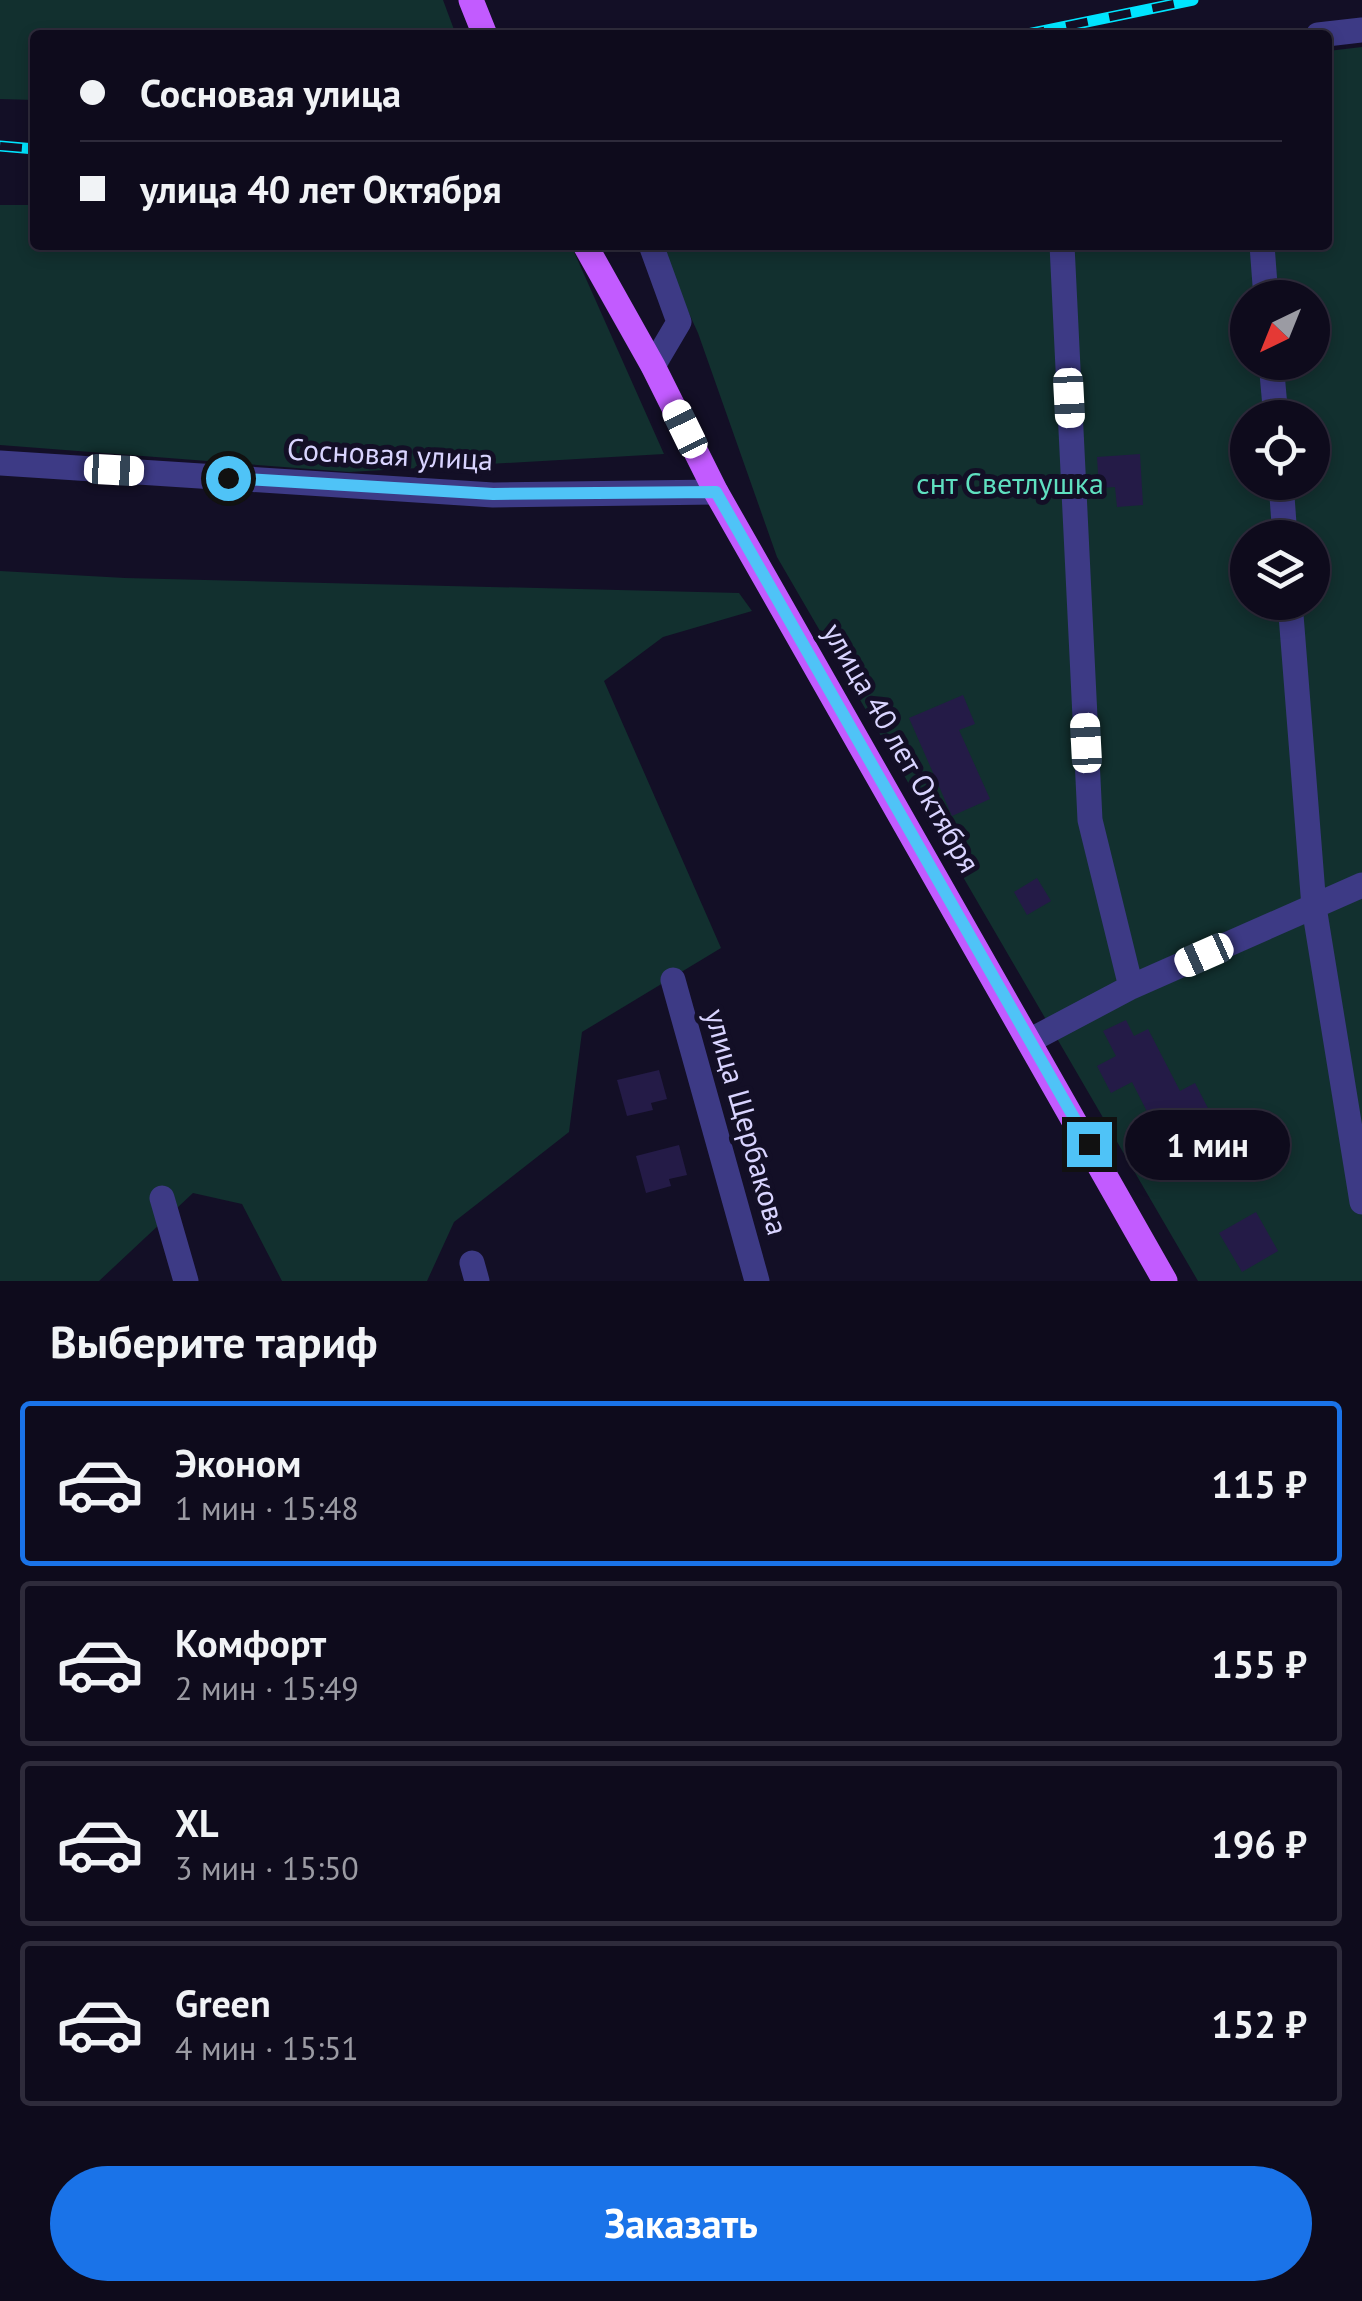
<!DOCTYPE html>
<html lang="ru">
<meta charset="utf-8">
<style>
:root{--surface:#0e0b1c;--page:#171425;--text:#f1f3f6;--muted:#9b9ba3;--line:#2e2b3b;--accent:#1a73e8}
body{margin:0;font-family:"PT Sans",sans-serif;background:var(--page);color:var(--text);height:100vh;display:flex;flex-direction:column;font-size:38px;white-space:nowrap}
*{box-sizing:border-box;margin:0}
p{font-size:32px;color:var(--muted)}
.icon{flex:none;width:55px;height:55px;fill:none;stroke:currentColor;stroke-width:2;stroke-linecap:round;stroke-linejoin:round}
.map{position:relative;height:1281px;overflow:hidden}
.side{display:flex;flex-direction:column;background:var(--surface);flex:1}
.side>*{flex:none}
.guide{position:absolute;left:30px;top:30px;width:1302px;height:220px;border-radius:10px;box-shadow:0 5px 15px #0003,0 0 0 2px var(--line);display:grid;align-content:center;height:220px;padding:0 50px;background:var(--surface)}
.needle{width:65px;rotate:223deg}
.buttons{position:absolute;left:1230px;top:280px;display:grid;gap:20px}
.buttons a{display:grid;place-items:center;width:100px;height:100px;border-radius:50%;background:var(--surface);box-shadow:0 5px 15px #0003,0 0 0 2px var(--line);font-size:50px}
.end{position:absolute;width:45px;height:45px;margin:-22px;border:12px solid #4fc3f7;background:#111;box-shadow:0 0 0 5px #111}
.from{border-radius:50%}
.bubble{position:absolute;height:70px;border-radius:35px;background:var(--surface);box-shadow:0 5px 15px #0003,0 0 0 2px var(--line);font-size:32px;font-weight:800;line-height:70px;text-align:center}
.car{position:absolute;width:30px;height:60px;margin:-30px -15px;border-radius:12px;box-shadow:0 0 8px 2px #0007;background:linear-gradient(#fff 24%,#345 0 40%,#fff 0 76%,#345 0 86%,#fff 0)}
.guide b{display:flex;align-items:center;gap:35px;height:95px;font-size:38px}
.guide b+b{border-top:2px solid var(--line)}
.guide i{width:25px;height:25px;background:var(--text)}
ul{padding:0;list-style:none}
li{display:flex;align-items:center;gap:30px;height:165px;margin:0 20px 15px;padding:0 30px;border:5px solid var(--line);border-radius:10px}
li div{flex:1}
li b{display:block;font-size:38px}
li em{font-style:normal;font-weight:800}
li.active{border-color:var(--accent)}
li>.icon{width:90px;height:90px;stroke-width:1.5}
h2{padding:0 50px;font-size:45px;line-height:120px}
.button{display:flex;gap:20px;margin-top:auto;padding:20px 50px}
.button a{flex:1;height:115px;border-radius:60px;background:var(--accent);color:#fff;font-size:40px;font-weight:800;line-height:115px;text-align:center}
.map>svg:first-child{display:block}
.green{fill:#12302f;fill-rule:evenodd}
.building{fill:#241b47}
.lines{fill:none;stroke-linecap:round;stroke-linejoin:round}
.minor{stroke:#3d3a85;stroke-width:25}
.major{stroke:#c25bff;stroke-width:25}
.rail-casing{stroke:#00e5ff;stroke-width:11}
.rail{stroke:#130f26;stroke-width:8;stroke-dasharray:22;stroke-linecap:butt}
.route{stroke:#4fc3f7;stroke-width:12}
.labels{text-anchor:middle;stroke-width:10;stroke-linejoin:round;paint-order:stroke}
.street-label{font-size:30px;fill:#d9d4ff;stroke:#130f26}
.park-label{font-size:30px;fill:#5fe0c0;stroke:#130f26}
</style>
<div class="map">
<svg width="1362" height="1281" viewBox="0 0 1362 1281">
<rect width="100%" height="100%" fill="#130f26"/>
<path class="green" d="M0,0H443L456,35H35V100L0,99Z
M1362,47V1281H1198L777,557L698,333L660,250L661,245H1328V51ZM1248,298H1312V362H1248ZM1248,418H1312V482H1248ZM1248,538H1312V602H1248Z
M0,205H35V245H571L664,454L349,472L0,445Z
M0,571L125,578L739,593L752,611L663,637L604,681L721,948L582,1032L569,1132L454,1222L427,1281H282L242,1204L193,1193L99,1281H0Z"/>
<path class="building" d="M1140,454L1143,505L1117,507L1115,487L1099,488L1097,457Z
M963,695L975,724L959,730L990,799L952,816L909,718Z
M1037,878L1051,901L1027,915L1014,892Z
M1126,1020L1134,1036L1148,1029L1180,1091L1195,1083L1214,1120L1164,1145L1132,1082L1111,1093L1097,1066L1116,1056L1103,1031Z
M659,1070L667,1099L651,1103L653,1110L627,1116L617,1080Z
M679,1145L687,1175L669,1179L671,1186L646,1193L636,1156Z
M1256,1212L1278,1251L1242,1272L1219,1233Z"/>
<g class="lines">
<path class="minor" d="M1318,35L1362,30
M651,245L679,322L653,366
M1062,245L1090,820L1131,987
M1262,245L1266,298
M1271,362L1276,418
M0,463L493,495L716,492
M1281,482L1285,538
M1290,602L1314,907L1362,1202
M673,980L757,1281
M1031,1040L1131,987L1362,885
M162,1198L186,1281
M472,1263L477,1281"/>
<path class="major" d="M471,0L485,35
M585,245L653,366L716,492L1165,1281"/>
<defs>
<path id="rail" d="M1023,35L1193,0
M0,146L35,149"/>
</defs>
<use href="#rail" class="rail-casing"/>
<use href="#rail" class="rail"/>
</g>
<g class="lines">
<path class="route" d="M228,478L493,494L716,492L1089,1144"/>
</g>
<g class="labels">
<g class="street-label">
<text transform="translate(390 455) rotate(3)" y="10">Сосновая улица</text>
<text transform="translate(901 748) rotate(60)" y="10">улица 40 лет Октября</text>
<text transform="translate(746 1122) rotate(74)" y="10">улица Щербакова</text>
</g>
<g class="park-label">
<text x="1010" y="494">снт Светлушка</text>
</g>
</g>
</svg>
<div class="buttons">
<a><svg class="needle" viewBox="-14 -14 28 28"><path d="M0-13l5 13h-10z" fill="#e53935"/><path d="M0 13l5-13h-10z" fill="#9b9ba3"/></svg></a>
<a><svg class="icon" aria-label="locate" viewBox="0 0 24 24"><circle cx="12" cy="12" r="6"/><path d="M12 2v4M12 18v4M2 12h4M18 12h4"/></svg></a>
<a><svg class="icon" aria-label="layers" viewBox="0 0 24 24"><path d="M12 4l9 5-9 5-9-5zM3 14l9 5 9-5"/></svg></a>
</div>
<i class="end from" style="left:228px;top:478px"></i>
<i class="end" style="left:1089px;top:1144px"></i>
<div class="bubble" style="left:1125px;top:1110px;width:165px">1 мин</div>
<i class="car" style="left:1069px;top:398px;rotate:177deg"></i>
<i class="car" style="left:685px;top:429px;rotate:334deg"></i>
<i class="car" style="left:114px;top:470px;rotate:93deg"></i>
<i class="car" style="left:1086px;top:743px;rotate:357deg"></i>
<i class="car" style="left:1204px;top:955px;rotate:246deg"></i>
<div class="guide">
<b><i class="from"></i>Сосновая улица</b>
<b><i></i>улица 40 лет Октября</b>
</div>
</div>
<section class="side">
<h2>Выберите тариф</h2>
<ul>
<li class="active"><svg class="icon" aria-label="car" viewBox="0 0 24 24"><path d="M5 17H2v-5l4-1 3-4h7l3 4 3 1v5h-3M9 17h6M6 11h13"/><circle cx="7" cy="17" r="2"/><circle cx="17" cy="17" r="2"/></svg><div><b>Эконом</b><p>1 мин · 15:48</p></div><em>115 ₽</em></li>
<li><svg class="icon" aria-label="car" viewBox="0 0 24 24"><path d="M5 17H2v-5l4-1 3-4h7l3 4 3 1v5h-3M9 17h6M6 11h13"/><circle cx="7" cy="17" r="2"/><circle cx="17" cy="17" r="2"/></svg><div><b>Комфорт</b><p>2 мин · 15:49</p></div><em>155 ₽</em></li>
<li><svg class="icon" aria-label="car" viewBox="0 0 24 24"><path d="M5 17H2v-5l4-1 3-4h7l3 4 3 1v5h-3M9 17h6M6 11h13"/><circle cx="7" cy="17" r="2"/><circle cx="17" cy="17" r="2"/></svg><div><b>XL</b><p>3 мин · 15:50</p></div><em>196 ₽</em></li>
<li><svg class="icon" aria-label="car" viewBox="0 0 24 24"><path d="M5 17H2v-5l4-1 3-4h7l3 4 3 1v5h-3M9 17h6M6 11h13"/><circle cx="7" cy="17" r="2"/><circle cx="17" cy="17" r="2"/></svg><div><b>Green</b><p>4 мин · 15:51</p></div><em>152 ₽</em></li>
</ul>
<div class="button"><a>Заказать</a></div>
</section>
